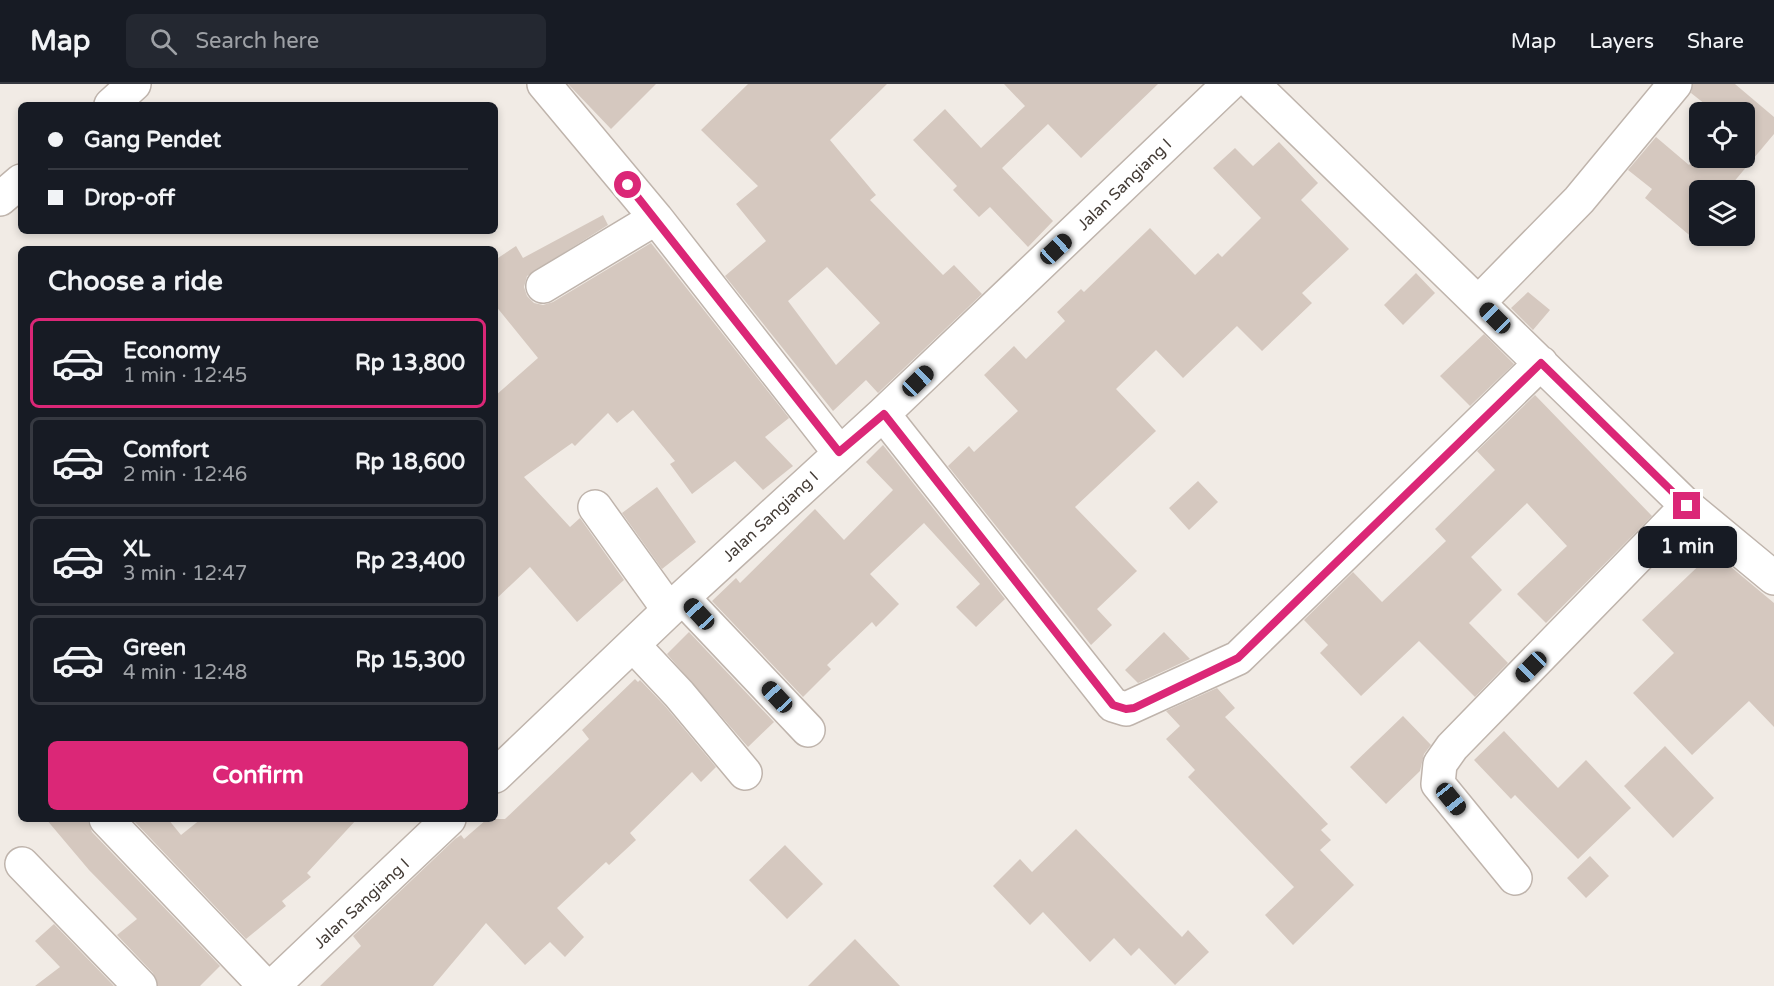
<!DOCTYPE html>
<meta charset="utf-8">
<style>
:root{--surface:#171b24;--page:#242831;--text:#f1f3f6;--muted:#9ea1a6;--line:#363941;--accent:#db2777}
body{margin:0;font-family:"Varela Round",sans-serif;background:var(--page);color:var(--text);height:100vh;display:flex;flex-direction:column;font-size:22px;white-space:nowrap}
*{box-sizing:border-box;margin:0}
p{font-size:20px;color:var(--muted)}
.icon{flex:none;width:33px;height:33px;fill:none;stroke:currentColor;stroke-width:2;stroke-linecap:round;stroke-linejoin:round}
.map{position:relative;flex:1;overflow:hidden}
.panel{position:absolute;left:18px;top:162px;width:480px;height:576px;display:flex;flex-direction:column;background:var(--surface);border-radius:9px;box-shadow:0 3px 9px #0003}
.panel>*{flex:none}
.banner{position:absolute;left:18px;top:18px;width:480px;height:132px;border-radius:9px;box-shadow:0 3px 9px #0003;display:grid;align-content:center;height:132px;padding:0 30px;background:var(--surface)}
.controls{position:absolute;left:1689px;top:18px;display:grid;gap:12px}
.controls a{display:grid;place-items:center;width:66px;height:66px;border-radius:9px;background:var(--surface);box-shadow:0 3px 9px #0003;font-size:30px}
.end{position:absolute;width:27px;height:27px;margin:-14px;border:8px solid #db2777;background:#fff;box-shadow:0 0 0 3px #fff}
.from{border-radius:50%}
.bubble{position:absolute;height:42px;border-radius:9px;background:var(--surface);box-shadow:0 3px 9px #0003;font-size:20px;font-weight:700;line-height:42px;text-align:center}
.car{position:absolute;width:18px;height:36px;margin:-18px -9px;border-radius:8px;box-shadow:0 0 4px 2px #0007;background:linear-gradient(#222 24%,#8ab4d8 0 40%,#222 0 76%,#8ab4d8 0 86%,#222 0)}
.banner b{display:flex;align-items:center;gap:21px;height:57px;font-size:22px}
.banner b+b{border-top:2px solid var(--line)}
.banner i{width:15px;height:15px;background:var(--text)}
ul{padding:0;list-style:none}
li{display:flex;align-items:center;gap:18px;height:90px;margin:0 12px 9px;padding:0 18px;border:3px solid var(--line);border-radius:9px}
li div{flex:1}
li b{display:block;font-size:22px}
li em{font-style:normal;font-weight:700}
li.on{border-color:var(--accent)}
li>.icon{width:54px;height:54px;stroke-width:1.5}
h2{padding:0 30px;font-size:27px;line-height:72px}
.button{display:flex;gap:12px;margin-top:auto;padding:12px 30px}
.button a{flex:1;height:69px;border-radius:9px;background:var(--accent);color:#fff;font-size:24px;font-weight:700;line-height:69px;text-align:center}
header{display:flex;align-items:center;gap:36px;box-sizing:border-box;height:84px;padding:0 30px;background:var(--surface);border-bottom:2px solid var(--line)}
header strong{font-size:28px}
nav{display:flex;gap:33px;margin-inline-start:auto;font-size:21px}
.search{width:420px;height:54px;background:var(--page);display:flex;align-items:center;gap:15px;box-sizing:border-box;padding:0 21px;border-radius:9px;color:var(--muted);font-size:22px}
.map>svg:first-child{display:block}
.building{fill:#d5c8bf;fill-rule:evenodd}
.lines{fill:none;stroke-linecap:round;stroke-linejoin:round}
.street-casing{stroke:#bfb4ac;stroke-width:36}
.street{stroke:#fff;stroke-width:33}
.route{stroke:#db2777;stroke-width:8}
.labels{text-anchor:middle;stroke-width:6;stroke-linejoin:round;paint-order:stroke}
.street-label{font-size:16px;fill:#433b35;stroke:#fff}
</style>
<header>
<strong>Map</strong>
<div class="search"><svg class="icon" aria-label="search" viewBox="0 0 24 24"><circle cx="10" cy="10" r="6"/><path d="M15 15l6 6"/></svg>Search here</div>
<nav><a>Map</a><a>Layers</a><a>Share</a></nav>
</header>
<div class="map">
<svg width="1774" height="902" viewBox="0 0 1774 902">
<rect width="100%" height="100%" fill="#f1ebe5"/>
<path class="building" d="M568,0H656L611,45Z
M748,0H887L830,56L876,111L870,116L943,191L954,181L982,210L878,309L866,296L833,327L725,192L766,157L736,120L758,102L701,46ZM827,183L880,239L836,281L788,217Z
M1004,0H1158L1081,74L1048,40L1002,84L1053,137L1028,163L990,123L979,133L953,106L957,102L913,56L945,25L981,64L1025,22Z
M1693,0H1735L1774,33V50L1727,106H1700V160L1645,114L1652,105L1628,86L1656,53L1689,81L1700,69V74H1744V28H1715L1691,9Z
M1279,58L1318,99L1301,116L1349,165L1302,209L1312,219L1262,267L1237,242L1183,294L1156,266L1116,305L1156,347L1075,423L1137,487L1097,525L1112,541L1091,561L948,382L969,362L974,368L1018,327L984,291L1014,262L1026,275L1065,237L1057,228L1081,205L1084,208L1150,144L1195,191L1218,169L1222,173L1261,134L1213,84L1235,64L1253,82Z
M603,131L608,141L527,192L524,203L527,212L534,219L543,221L553,218L651,159L789,334L765,353L793,382L763,406L735,377L692,410L670,380L675,377L633,326L617,339L608,329L575,362L572,359L524,393L570,443L580,434L624,496L577,538L530,483L495,516V312L538,274L495,221V176L516,162L523,174Z
M1416,189L1435,209L1403,241L1384,221Z
M1528,208L1550,226L1533,246L1511,224Z
M1484,250L1514,280L1470,322L1440,292Z
M1535,311L1652,432L1546,539L1517,510L1567,462L1527,419L1471,473L1502,506L1469,539L1508,579L1475,613L1419,557L1361,612L1320,569L1328,561L1304,536L1353,488L1382,518L1446,457L1435,445L1495,386L1477,367Z
M883,361L1005,515L976,543L956,523L980,500L924,439L870,490L899,520L876,543L872,538L827,581L831,585L803,613L712,517L736,494L740,499L815,425L844,456L893,406L866,378Z
M1198,397L1218,418L1189,446L1169,424Z
M657,403L696,458L662,485L622,429Z
M1713,468L1774,519V643L1749,617L1692,671L1633,609L1674,569L1642,536Z
M689,548L774,638L748,663L667,570Z
M1164,548L1190,575L1138,599L1125,586Z
M635,595L638,598L640,596L665,622L716,683L701,698L692,688L630,749L636,756L609,781L606,778L557,824L584,853L565,873L550,858L525,881L486,839L433,902H320L361,862L353,852L455,755L461,751L464,755L487,735H505L589,655L582,646Z
M1217,604L1235,624L1225,633L1328,740L1321,746L1331,756L1320,766L1354,801L1293,861L1265,831L1294,803L1188,693L1195,686L1166,655L1180,642L1166,627Z
M1403,632L1431,661L1424,670L1420,687L1386,720L1350,683Z
M1504,647L1558,704L1586,676L1631,724L1578,775L1515,711L1511,715L1474,676Z
M1665,662L1714,714L1673,754L1624,702Z
M46,735H87L92,748L220,882L200,902H158L153,889L117,851L137,835L89,786Z
M137,735H168L181,751L201,735H357L307,789L311,793L282,817L286,822L246,855L134,737Z
M1076,745L1182,853L1188,846L1209,868L1175,901L1139,864L1131,872L1114,854L1090,878L1043,828L1030,841L993,802L1020,775L1032,788Z
M785,761L823,800L787,835L749,796Z
M1590,772L1609,792L1586,814L1567,794Z
M54,840L114,902H35L60,883L35,857Z
M855,855L900,902H808Z"/>
<g class="lines">
<defs>
<path id="street" d="M544,0L656,134L839,368
M1253,0L1687,422L1774,494
M111,21L134,0
M0,115L21,97
M543,202L656,134
M1479,218L1579,116L1675,0
M883,330L1113,621L1126,625L1238,574L1541,279
M595,423L669,526
M683,514L808,646
M633,561L679,610L745,689
M495,692L669,526L883,330L1229,0
M106,735L265,902
M22,780L140,902
M1515,794L1438,700L1440,680L1452,663L1687,422
M273,902L449,735"/>
</defs>
<use href="#street" class="street-casing"/>
<use href="#street" class="street"/>
</g>
<g class="lines">
<path class="route" d="M628,101L839,368L884,330L1113,621L1126,625L1134,624L1238,574L1541,279L1687,422"/>
</g>
<g class="labels">
<g class="street-label">
<text transform="translate(1124 100) rotate(-44)" y="6">Jalan Sangiang I</text>
<text transform="translate(770 432) rotate(-43)" y="6">Jalan Sangiang I</text>
<text transform="translate(361 819) rotate(-43)" y="6">Jalan Sangiang I</text>
</g>
</g>
</svg>
<div class="controls">
<a><svg class="icon" aria-label="locate" viewBox="0 0 24 24"><circle cx="12" cy="12" r="6"/><path d="M12 2v4M12 18v4M2 12h4M18 12h4"/></svg></a>
<a><svg class="icon" aria-label="layers" viewBox="0 0 24 24"><path d="M12 4l9 5-9 5-9-5zM3 14l9 5 9-5"/></svg></a>
</div>
<i class="end from" style="left:628px;top:101px"></i>
<i class="end" style="left:1687px;top:422px"></i>
<div class="bubble" style="left:1638px;top:442px;width:99px">1 min</div>
<i class="car" style="left:1056px;top:165px;rotate:47deg"></i>
<i class="car" style="left:1495px;top:234px;rotate:315deg"></i>
<i class="car" style="left:918px;top:297px;rotate:46deg"></i>
<i class="car" style="left:699px;top:530px;rotate:317deg"></i>
<i class="car" style="left:1531px;top:583px;rotate:225deg"></i>
<i class="car" style="left:777px;top:613px;rotate:317deg"></i>
<i class="car" style="left:1451px;top:715px;rotate:141deg"></i>
<div class="banner">
<b><i class="from"></i>Gang Pendet</b>
<b><i></i>Drop-off</b>
</div>
<section class="panel">
<h2>Choose a ride</h2>
<ul>
<li class="on"><svg class="icon" aria-label="car" viewBox="0 0 24 24"><path d="M5 17H2v-5l4-1 3-4h7l3 4 3 1v5h-3M9 17h6M6 11h13"/><circle cx="7" cy="17" r="2"/><circle cx="17" cy="17" r="2"/></svg><div><b>Economy</b><p>1 min · 12:45</p></div><em>Rp 13,800</em></li>
<li><svg class="icon" aria-label="car" viewBox="0 0 24 24"><path d="M5 17H2v-5l4-1 3-4h7l3 4 3 1v5h-3M9 17h6M6 11h13"/><circle cx="7" cy="17" r="2"/><circle cx="17" cy="17" r="2"/></svg><div><b>Comfort</b><p>2 min · 12:46</p></div><em>Rp 18,600</em></li>
<li><svg class="icon" aria-label="car" viewBox="0 0 24 24"><path d="M5 17H2v-5l4-1 3-4h7l3 4 3 1v5h-3M9 17h6M6 11h13"/><circle cx="7" cy="17" r="2"/><circle cx="17" cy="17" r="2"/></svg><div><b>XL</b><p>3 min · 12:47</p></div><em>Rp 23,400</em></li>
<li><svg class="icon" aria-label="car" viewBox="0 0 24 24"><path d="M5 17H2v-5l4-1 3-4h7l3 4 3 1v5h-3M9 17h6M6 11h13"/><circle cx="7" cy="17" r="2"/><circle cx="17" cy="17" r="2"/></svg><div><b>Green</b><p>4 min · 12:48</p></div><em>Rp 15,300</em></li>
</ul>
<div class="button"><a>Confirm</a></div>
</section>
</div>
